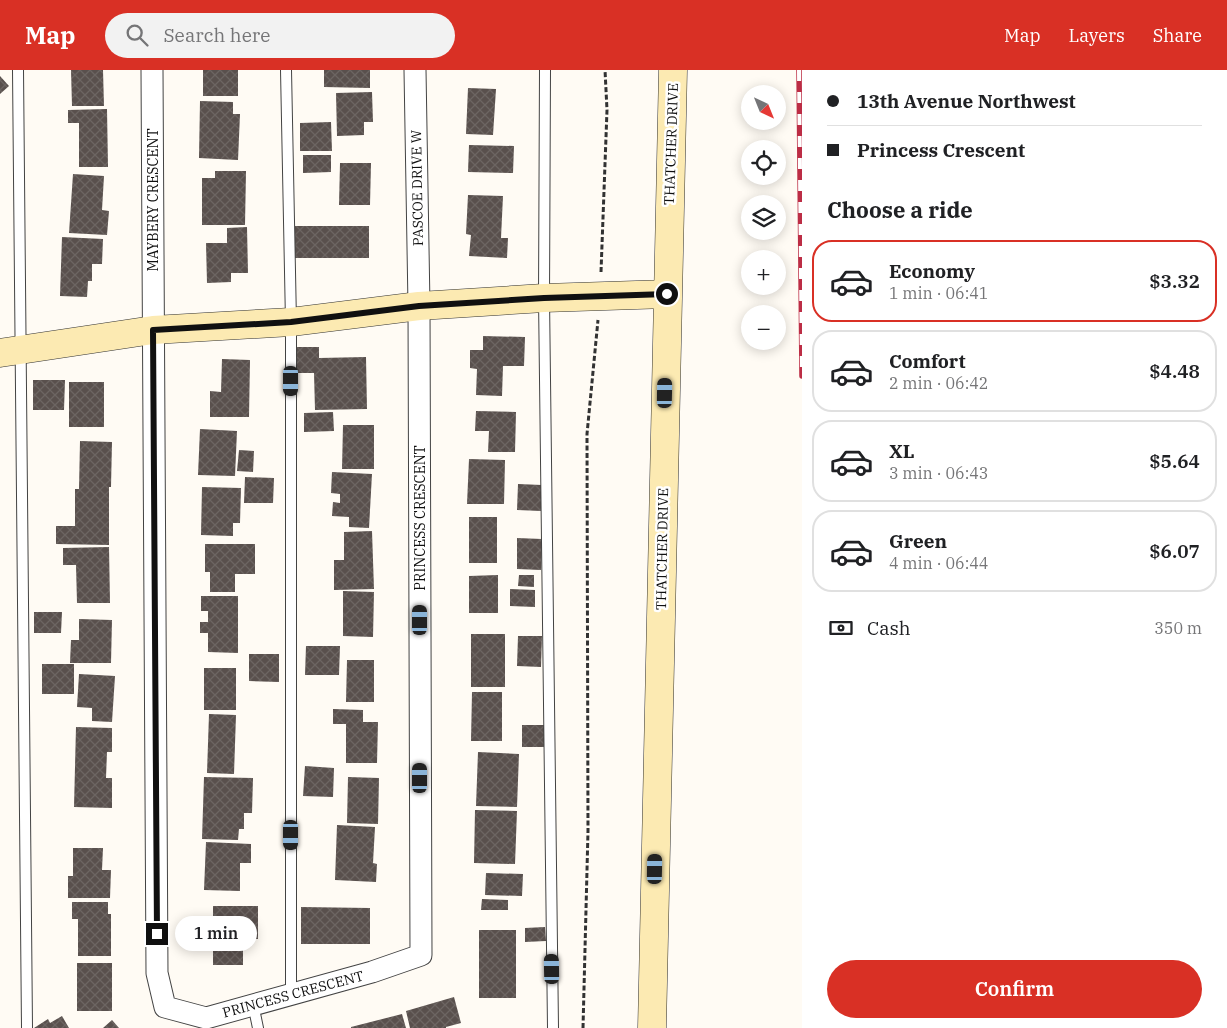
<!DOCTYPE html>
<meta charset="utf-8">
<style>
:root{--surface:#fff;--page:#f2f2f2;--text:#202124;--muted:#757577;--line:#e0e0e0;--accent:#d93025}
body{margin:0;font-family:"IBM Plex Serif",serif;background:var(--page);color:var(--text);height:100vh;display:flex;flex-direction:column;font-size:19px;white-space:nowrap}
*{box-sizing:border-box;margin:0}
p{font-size:16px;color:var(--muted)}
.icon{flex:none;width:28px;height:28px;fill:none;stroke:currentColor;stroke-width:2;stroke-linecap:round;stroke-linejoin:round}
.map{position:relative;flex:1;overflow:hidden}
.panel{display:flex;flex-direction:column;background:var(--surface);width:425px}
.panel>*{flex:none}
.guide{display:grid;align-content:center;height:110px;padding:0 25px;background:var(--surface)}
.needle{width:32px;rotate:137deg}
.tools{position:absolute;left:741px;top:15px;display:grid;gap:10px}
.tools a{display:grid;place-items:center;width:45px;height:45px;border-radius:50%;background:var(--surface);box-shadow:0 2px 12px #0003;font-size:25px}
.end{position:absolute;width:22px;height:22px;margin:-11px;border:6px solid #101010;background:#fff;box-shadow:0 0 0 2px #fff}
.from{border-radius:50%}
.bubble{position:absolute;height:35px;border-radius:18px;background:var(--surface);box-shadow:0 2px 12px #0003;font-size:16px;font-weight:600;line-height:35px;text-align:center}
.car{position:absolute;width:15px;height:30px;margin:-15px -8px;border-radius:6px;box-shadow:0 0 4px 1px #0007;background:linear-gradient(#222 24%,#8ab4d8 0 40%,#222 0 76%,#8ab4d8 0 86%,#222 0)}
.guide b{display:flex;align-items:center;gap:18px;height:48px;font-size:19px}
.guide b+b{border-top:1px solid var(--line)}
.guide i{width:12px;height:12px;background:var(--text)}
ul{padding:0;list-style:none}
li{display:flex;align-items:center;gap:15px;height:82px;margin:0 10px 8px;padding:0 15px;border:2px solid var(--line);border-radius:20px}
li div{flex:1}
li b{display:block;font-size:19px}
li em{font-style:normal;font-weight:600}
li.active{border-color:var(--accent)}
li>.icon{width:45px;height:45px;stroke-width:1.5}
h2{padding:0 25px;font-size:22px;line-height:60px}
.pay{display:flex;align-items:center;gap:12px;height:55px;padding:0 25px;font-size:19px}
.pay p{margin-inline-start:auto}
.button{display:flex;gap:10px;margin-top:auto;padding:10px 25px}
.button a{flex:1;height:58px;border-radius:30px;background:var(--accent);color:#fff;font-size:20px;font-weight:600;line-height:58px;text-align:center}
header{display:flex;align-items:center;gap:30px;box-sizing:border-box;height:70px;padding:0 25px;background:var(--accent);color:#fff}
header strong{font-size:24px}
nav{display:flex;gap:28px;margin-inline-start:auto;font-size:18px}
.search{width:350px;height:45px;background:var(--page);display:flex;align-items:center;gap:12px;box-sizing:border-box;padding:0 18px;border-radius:28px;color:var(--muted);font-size:19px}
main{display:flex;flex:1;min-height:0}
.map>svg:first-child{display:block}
.building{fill:url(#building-cross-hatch)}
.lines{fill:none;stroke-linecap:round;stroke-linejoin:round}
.lane-casing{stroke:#434343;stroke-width:12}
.street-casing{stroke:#434343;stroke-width:23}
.secondary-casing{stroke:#323232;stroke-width:29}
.path{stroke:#323232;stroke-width:3;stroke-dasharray:5 2.5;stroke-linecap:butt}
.lane{stroke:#fff;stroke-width:10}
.street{stroke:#fff;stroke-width:21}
.secondary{stroke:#fceab2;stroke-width:28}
.rail-casing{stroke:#bc2d45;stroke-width:5.5}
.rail{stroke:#fff;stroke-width:4;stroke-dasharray:11;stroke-linecap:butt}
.route{stroke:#101010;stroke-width:6}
.labels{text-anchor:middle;stroke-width:5;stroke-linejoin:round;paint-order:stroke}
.street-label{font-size:14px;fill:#101010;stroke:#fff}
</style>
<header>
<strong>Map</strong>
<div class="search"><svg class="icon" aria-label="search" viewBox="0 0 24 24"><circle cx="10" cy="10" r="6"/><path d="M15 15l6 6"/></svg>Search here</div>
<nav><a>Map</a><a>Layers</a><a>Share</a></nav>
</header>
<main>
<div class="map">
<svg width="802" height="958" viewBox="0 0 802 958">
<defs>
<pattern id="building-cross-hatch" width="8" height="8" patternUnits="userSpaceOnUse" patternTransform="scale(1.25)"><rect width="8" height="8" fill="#59504d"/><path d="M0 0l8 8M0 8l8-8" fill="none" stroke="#6c6562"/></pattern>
</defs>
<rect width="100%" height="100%" fill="#fffbf4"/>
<path class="building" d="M71,0H103L104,36H72Z
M203,0H238V26H203Z
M324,0H370V18L324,17Z
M0,6L9,16L0,24Z
M468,18L496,19L493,65L466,64Z
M372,22L373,52H364V65L337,66L336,23Z
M200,31L233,32V44H240L238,90L199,88Z
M107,39L108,97H79V53H68V40Z
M331,52L332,81H300V53Z
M469,75L514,76L513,103L468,102Z
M303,85H331V102L303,103Z
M340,93H371L370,135H339Z
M215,101H246L245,155H202V108H215Z
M73,104L104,106L102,140L109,141L107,165L69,163Z
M468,125L503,126L501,168H508L507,188L469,186L471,165L466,164Z
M295,156H369V188H295Z
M247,157L248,203H231V212L207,213L206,173H227V158Z
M62,167L103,169L102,194H92V211H88L87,227L60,226Z
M483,266L525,267L524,296H503L502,326L476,325L477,299L470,298V280H483Z
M294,277H319V288L366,287L367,339L315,340L314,303H295Z
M222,289L250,290L249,347H210V321L221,322Z
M33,310H65L64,340H33Z
M69,312H104V357H69Z
M476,341L516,342L515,382H488L489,361H475Z
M333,342L334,361L304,362V343Z
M343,355H374V399H342Z
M200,359L237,361L235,406L198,405Z
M80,371L112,372L111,417H109V475L56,474V456H75V419H79Z
M239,380L254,381L253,402L237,401Z
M469,389L505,390L504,434H467Z
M332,402L372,404L369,458L349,457V447L332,446L333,432L340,433V424L331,423Z
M245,407L274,408L273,433H244Z
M518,414L542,415L541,441L517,440Z
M202,417L241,418L240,453H233V466L201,465Z
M469,447H497V493H469Z
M372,461L374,519L334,520V490H344V462Z
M517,468L542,469L541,500L517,499Z
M205,474H255V504H235V522H210V502H205Z
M109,477L110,533H77L76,495H63V478Z
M498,505V543H469V506Z
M519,505H534V517L518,516Z
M510,519L535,520V537L510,536Z
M343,521L374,522L373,567L343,566Z
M201,526H238V583L208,582V563H200V552H208V541H201Z
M34,542H62L61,563H34Z
M79,549L112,550L111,593H70L71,570H79Z
M471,564H505V617H471Z
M518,566H542L541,597L517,596Z
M306,576H340L339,605H305Z
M249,584H279V612L249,611Z
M347,590H374V632H346Z
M42,594H74V624H42Z
M204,598H236V640H204Z
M79,604L115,606L112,652L92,651V638L77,637Z
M472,622H502V671H471Z
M333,639L363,640V652H378L377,693H346V654H333Z
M209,644L236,645L234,704L207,703Z
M522,655H544L545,677H522Z
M76,657L112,658V682H107L106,708H112V738L74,737Z
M478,682L519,684L517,737L476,736Z
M305,696L334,698L333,727L303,726Z
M204,707L253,708L252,743H244V759H239L238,770L202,769Z
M348,707L379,708L378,754L347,753Z
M475,740L517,741L515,794L474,793Z
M337,755L375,757L373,793L377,794L376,812L335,810Z
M206,772L251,774V793H240V821L204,820Z
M73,778H103L102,800H111L110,828H68V806H73Z
M486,803L523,804L522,826L485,825Z
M482,829L508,830V840H481Z
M72,832H108V844H111V886H78V849H72Z
M213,836H258V869H243V895H213Z
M301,837L370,838V874H301Z
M545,857L546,871L525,872V858Z
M479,860H516V928H479Z
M77,893H112V941H77Z
M454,927L461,953L446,957V958H410L406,941Z
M402,944L406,958H351V957Z
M62,946L69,958H34L48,949L50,953Z
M112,950L119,958H103Z"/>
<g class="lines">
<defs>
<path id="lane" d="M18,0L27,958
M286,0L291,252V923
M545,0L544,228L553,958
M253,934L258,958"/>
<path id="street" d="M152,0L157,903L165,937L206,948L372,902L421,885L419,236L415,0"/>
<path id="secondary" d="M0,283L153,260L291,252L419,236L544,228L667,224
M652,958L673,0"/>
</defs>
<use href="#lane" class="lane-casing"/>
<use href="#street" class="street-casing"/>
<use href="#secondary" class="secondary-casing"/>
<path class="path" d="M601,202L607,40L605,0
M583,958L588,761L587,364L598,250"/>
<use href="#lane" class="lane"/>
<use href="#street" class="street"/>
<use href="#secondary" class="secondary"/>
<defs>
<path id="rail" d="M799,0L802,306"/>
</defs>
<use href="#rail" class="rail-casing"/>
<use href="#rail" class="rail"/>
</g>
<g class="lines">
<path class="route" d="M157,864L153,260L291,252L419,236L544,228L667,224"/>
</g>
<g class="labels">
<g class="street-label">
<text transform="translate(671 74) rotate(-88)" y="5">THATCHER DRIVE</text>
<text transform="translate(417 118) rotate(-91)" y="5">PASCOE DRIVE W</text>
<text transform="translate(153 130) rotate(-90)" y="5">MAYBERY CRESCENT</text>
<text transform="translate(420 448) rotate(-90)" y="5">PRINCESS CRESCENT</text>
<text transform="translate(662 479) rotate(-89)" y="5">THATCHER DRIVE</text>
<text transform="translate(293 924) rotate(-15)" y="5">PRINCESS CRESCENT</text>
</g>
</g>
</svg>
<div class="tools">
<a><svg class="needle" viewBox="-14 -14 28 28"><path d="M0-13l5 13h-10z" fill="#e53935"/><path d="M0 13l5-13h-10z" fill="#757577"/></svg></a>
<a><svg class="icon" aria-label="locate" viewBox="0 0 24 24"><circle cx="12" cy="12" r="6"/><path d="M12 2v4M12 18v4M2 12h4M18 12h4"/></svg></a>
<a><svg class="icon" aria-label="layers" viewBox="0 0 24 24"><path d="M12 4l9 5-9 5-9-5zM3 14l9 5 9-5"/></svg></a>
<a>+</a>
<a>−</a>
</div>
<i class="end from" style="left:667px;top:224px"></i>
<i class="end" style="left:157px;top:864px"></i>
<div class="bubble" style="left:175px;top:846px;width:82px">1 min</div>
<i class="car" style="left:291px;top:311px;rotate:180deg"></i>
<i class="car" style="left:665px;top:323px;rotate:1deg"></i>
<i class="car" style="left:420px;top:550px;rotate:0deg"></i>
<i class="car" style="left:420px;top:708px;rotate:0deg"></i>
<i class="car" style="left:291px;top:765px;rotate:180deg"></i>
<i class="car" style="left:655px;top:799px;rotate:1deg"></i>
<i class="car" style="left:552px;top:899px;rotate:359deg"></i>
</div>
<section class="panel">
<div class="guide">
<b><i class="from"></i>13th Avenue Northwest</b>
<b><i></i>Princess Crescent</b>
</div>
<h2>Choose a ride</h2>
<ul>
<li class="active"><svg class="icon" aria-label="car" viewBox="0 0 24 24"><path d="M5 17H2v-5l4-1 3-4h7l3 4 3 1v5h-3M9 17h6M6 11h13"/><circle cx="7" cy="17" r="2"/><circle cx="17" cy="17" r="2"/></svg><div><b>Economy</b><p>1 min · 06:41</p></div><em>$3.32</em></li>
<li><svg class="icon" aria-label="car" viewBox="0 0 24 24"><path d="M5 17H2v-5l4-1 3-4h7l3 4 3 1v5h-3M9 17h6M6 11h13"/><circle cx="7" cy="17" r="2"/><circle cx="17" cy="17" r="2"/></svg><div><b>Comfort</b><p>2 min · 06:42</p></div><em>$4.48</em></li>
<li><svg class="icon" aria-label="car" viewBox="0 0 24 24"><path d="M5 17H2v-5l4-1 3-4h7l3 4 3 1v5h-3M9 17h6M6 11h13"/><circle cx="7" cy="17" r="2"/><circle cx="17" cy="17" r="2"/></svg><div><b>XL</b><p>3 min · 06:43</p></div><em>$5.64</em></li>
<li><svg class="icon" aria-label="car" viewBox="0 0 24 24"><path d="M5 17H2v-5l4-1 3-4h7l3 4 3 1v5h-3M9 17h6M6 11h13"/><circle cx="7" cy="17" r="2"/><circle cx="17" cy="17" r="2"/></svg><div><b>Green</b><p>4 min · 06:44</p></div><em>$6.07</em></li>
</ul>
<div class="pay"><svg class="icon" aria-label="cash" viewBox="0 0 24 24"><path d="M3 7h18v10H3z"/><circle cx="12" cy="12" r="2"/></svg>Cash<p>350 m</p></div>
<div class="button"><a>Confirm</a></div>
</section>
</main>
